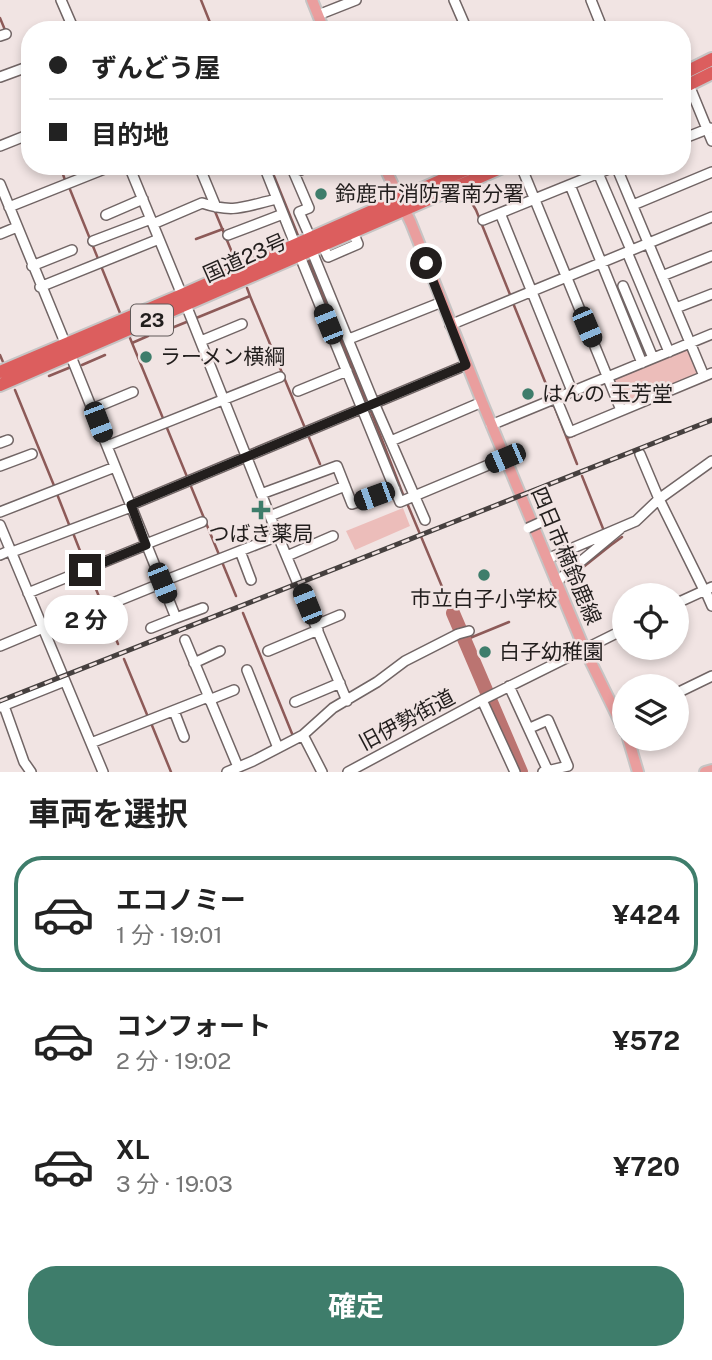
<!DOCTYPE html>
<html lang="ja">
<meta charset="utf-8">
<style>
:root{--surface:#fff;--page:#f2f2f2;--text:#222;--muted:#767676;--line:#e0e0e0;--accent:#3e7d6b}
body{margin:0;font-family:"Public Sans","Noto Sans JP",sans-serif;background:var(--page);color:var(--text);height:100vh;display:flex;flex-direction:column;font-size:26px;white-space:nowrap}
*{box-sizing:border-box;margin:0}
p{font-size:23px;color:var(--muted)}
.icon{flex:none;width:38px;height:38px;fill:none;stroke:currentColor;stroke-width:2;stroke-linecap:round;stroke-linejoin:round}
.map{position:relative;height:772px;overflow:hidden}
.details{display:flex;flex-direction:column;background:var(--surface);flex:1}
.details>*{flex:none}
.top-card{position:absolute;left:21px;top:21px;width:670px;height:154px;border-radius:28px;box-shadow:0 4px 10px #0003;display:grid;align-content:center;height:154px;padding:0 28px;background:var(--surface)}
.tools{position:absolute;left:612px;top:583px;display:grid;gap:14px}
.tools a{display:grid;place-items:center;width:77px;height:77px;border-radius:50%;background:var(--surface);box-shadow:0 4px 10px #0003;font-size:35px}
.end{position:absolute;width:32px;height:32px;margin:-16px;border:9px solid #221e1d;background:#fff;box-shadow:0 0 0 4px #fff}
.from{border-radius:50%}
.bubble{position:absolute;height:49px;border-radius:24px;background:var(--surface);box-shadow:0 4px 10px #0003;font-size:23px;font-weight:700;line-height:49px;text-align:center}
.car{position:absolute;width:21px;height:42px;margin:-21px -10px;border-radius:9px;box-shadow:0 0 5px 2px #0007;background:linear-gradient(#222 24%,#8ab4d8 0 40%,#222 0 76%,#8ab4d8 0 86%,#222 0)}
.top-card b{display:flex;align-items:center;gap:24px;height:66px;font-size:26px}
.top-card b+b{border-top:2px solid var(--line)}
.top-card i{width:18px;height:18px;background:var(--text)}
ul{padding:0;list-style:none}
li{display:flex;align-items:center;gap:21px;height:116px;margin:0 14px 10px;padding:0 14px;border:4px solid transparent;border-radius:28px}
li div{flex:1}
li b{display:block;font-size:26px}
li em{font-style:normal;font-weight:700}
li.current{border-color:var(--accent)}
li>.icon{width:63px;height:63px;stroke-width:1.5}
h2{padding:0 28px;font-size:32px;line-height:84px}
.button{display:flex;gap:14px;margin-top:auto;padding:14px 28px}
.button a{flex:1;height:80px;border-radius:28px;background:var(--accent);color:#fff;font-size:28px;font-weight:700;line-height:80px;text-align:center}
.map>svg:first-child{display:block}
.green{fill:#ecbdba}
.lines{fill:none;stroke-linecap:round;stroke-linejoin:round}
.stream{stroke:#8d5a58;stroke-width:2.5}
.river{stroke:#bb7471;stroke-width:14}
.minor-casing{stroke:#716565;stroke-width:12}
.major-casing{stroke:#c6c4c4;stroke-width:14}
.highway-casing{stroke:#c6c4c4;stroke-width:16}
.minor{stroke:#fff;stroke-width:9}
.major{stroke:#ea9e9e;stroke-width:10}
.highway{stroke:#dc5e5e;stroke-width:12}
.rail-casing{stroke:#46403f;stroke-width:5}
.rail{stroke:#f1e4e3;stroke-width:2.5;stroke-dasharray:8;stroke-linecap:butt}
.minor-bridge-casing{stroke:#716565;stroke-width:12;stroke-linecap:butt}
.minor-bridge{stroke:#fff;stroke-width:9}
.route{stroke:#221e1d;stroke-width:9}
.poi-dot{fill:#3e7d6b;stroke:#f1e4e3;stroke-width:2.5}
.labels{text-anchor:middle;stroke-width:5;stroke-linejoin:round;paint-order:stroke}
.shield{fill:#f1e4e3;stroke:#605958;stroke-width:2}
.shield-label{font-size:19px;font-weight:bold;fill:#221e1d}
.poi-label{font-size:21px;fill:#221e1d;stroke:#f1e4e3;text-anchor:start}
.street-label{font-size:21px;fill:#221e1d;stroke:#f1e4e3}
</style>
<div class="map">
<svg width="712" height="772" viewBox="0 0 712 772">
<rect width="100%" height="100%" fill="#f1e4e3"/>
<path class="green" d="M687,349L692,351L701,373L699,376L623,406L613,383L614,378Z
M403,508L410,526L355,550L346,531Z"/>
<g class="lines">
<path class="stream" d="M201,0L213,30
M0,18L5,30
M60,166L65,180
M270,166L299,238
M69,187L120,313
M467,195L476,210L511,297
M214,209L236,262
M196,239L223,229
M307,257L367,403
M247,288L250,296
M513,303L550,394
M162,332L250,296L305,428
M130,338L236,596
M132,343L148,336
M0,355L3,362
M82,365L105,355
M49,376L71,367
M15,390L55,488
M553,403L577,464
M370,409L404,497
M308,435L320,464
M567,438L575,435
M582,476L604,531
M57,494L70,527
M407,503L453,613
M73,533L86,566
M611,545L622,537
M89,572L102,604
M562,584L611,545L608,540
M549,595L556,589
M105,611L118,644
M243,613L293,736
M465,640L509,622
M124,659L148,717
M151,723L171,772"/>
<path class="river" d="M453,613L521,772"/>
<defs>
<path id="minor" d="M61,0L74,30
M454,0L467,30
M591,0L603,30
M318,15L356,0
M0,36L6,34
M0,77L30,66
M689,85L712,141
M682,139L710,128
M0,146L30,134
M129,166L182,295
M199,166L216,207
M264,166L295,244
M310,166L294,173L309,208L299,212L310,237
M521,166L621,410
M616,166L704,376
M598,173L631,250
M0,184L66,345
M570,185L642,363
M633,205L712,172
M9,207L112,166
M500,213L572,391
M106,215L143,199
M483,220L616,166
M153,224L202,203C235,214 245,206 277,199
M0,234L17,227
M228,235L283,214
M93,241L151,219
M323,246L328,257L358,244L353,232
M311,249L374,403L425,520
M627,252L669,352
M299,254L400,502L505,458
M32,266L72,250
M662,276L712,256
M623,286L653,358
M40,287L159,239
M186,305L278,536L347,701
M676,308L712,294
M450,325L712,217
M349,339L442,302
M201,341L242,324
M70,354L176,618L151,628
M298,391L347,371
M556,398L570,432L712,373
M92,409L133,392
M491,425L712,334
M391,441L482,402
M0,443L8,440
M107,446L280,377
M640,454L659,499L704,590
M0,466L32,454
M261,494L337,466L352,504L395,489
M131,505L466,365
M0,512L115,467
M270,516L345,486
M0,525L103,772
M146,544L202,522
M240,551L251,580
M12,552L131,507
M0,555L11,550
M287,556L333,536
M547,559L636,521L659,499L712,461
M161,582L278,536
M556,582L620,529
M705,590L712,606
M28,593L146,545
M677,603L712,587
M176,618L203,608
M316,625L340,615
M44,631L162,583
M185,640L238,767
M0,646L43,628
M268,651L318,630
M194,663L220,651
M247,670L278,748
M509,686L548,771
M677,693L712,676
M209,700L234,690
M482,700L515,772
M295,702L340,683
M4,706L24,762L31,772
M0,707L65,681
M174,711L184,737
M530,728L548,720L568,766L543,772
M303,735L322,772
M91,743L208,697
M227,772L253,761L303,735L333,708L377,682L405,661L458,634L469,631
M348,772L482,700L625,629"/>
<path id="major" d="M312,0L324,30
M384,166L411,223L482,402L584,648L625,732
M628,738L638,772
M705,772L712,770"/>
<path id="highway" d="M682,74L712,59
M682,88L712,73
M0,372L182,295L474,166
M0,385L505,166"/>
</defs>
<use href="#minor" class="minor-casing"/>
<use href="#major" class="major-casing"/>
<use href="#highway" class="highway-casing"/>
<use href="#minor" class="minor"/>
<use href="#major" class="major"/>
<use href="#highway" class="highway"/>
<defs>
<path id="rail" d="M0,701L712,420"/>
</defs>
<use href="#rail" class="rail-casing"/>
<use href="#rail" class="rail"/>
<defs>
<path id="minor-bridge" d="M528,528L539,523"/>
</defs>
<use href="#minor-bridge" class="minor-bridge-casing"/>
<use href="#minor-bridge" class="minor-bridge"/>
</g>
<g class="lines">
<path class="route" d="M85,570L146,545L131,505L466,365L426,263"/>
</g>
<g class="poi-dot">
<circle cx="321" cy="194" r="7"/>
<circle cx="146" cy="357" r="7"/>
<circle cx="528" cy="394" r="7"/>
<path d="M257.5 499.5h7v7h7v7h-7v7h-7v-7h-7v-7h7z"/>
<circle cx="484" cy="575" r="7"/>
<circle cx="485" cy="652" r="7"/>
</g>
<g class="labels">
<rect class="shield" x="131" y="304.5" width="42" height="31" rx="5"/>
<g class="shield-label">
<text x="152" y="327">23</text>
</g>
<g class="poi-label">
<text x="335" y="201">鈴鹿市消防署南分署</text>
<text x="160" y="364">ラーメン横綱</text>
<text x="542" y="401">はんの 玉芳堂</text>
<text x="261" y="541" text-anchor="middle">つばき薬局</text>
<text x="484" y="606" text-anchor="middle">市立白子小学校</text>
<text x="499" y="659">白子幼稚園</text>
</g>
<g class="street-label">
<text transform="translate(245 258) rotate(-24)" y="7">国道23号</text>
<text transform="translate(566 556) rotate(67)" y="7">四日市楠鈴鹿線</text>
<text transform="translate(407 720) rotate(-28)" y="7">旧伊勢街道</text>
</g>
</g>
</svg>
<div class="tools">
<a><svg class="icon" aria-label="locate" viewBox="0 0 24 24"><circle cx="12" cy="12" r="6"/><path d="M12 2v4M12 18v4M2 12h4M18 12h4"/></svg></a>
<a><svg class="icon" aria-label="layers" viewBox="0 0 24 24"><path d="M12 4l9 5-9 5-9-5zM3 14l9 5 9-5"/></svg></a>
</div>
<i class="end from" style="left:426px;top:263px"></i>
<i class="end" style="left:85px;top:570px"></i>
<div class="bubble" style="left:44px;top:595px;width:84px">2 分</div>
<i class="car" style="left:328px;top:324px;rotate:338deg"></i>
<i class="car" style="left:587px;top:327px;rotate:157deg"></i>
<i class="car" style="left:98px;top:422px;rotate:159deg"></i>
<i class="car" style="left:505px;top:458px;rotate:247deg"></i>
<i class="car" style="left:374px;top:496px;rotate:250deg"></i>
<i class="car" style="left:162px;top:583px;rotate:158deg"></i>
<i class="car" style="left:307px;top:604px;rotate:338deg"></i>
<div class="top-card">
<b><i class="from"></i>ずんどう屋</b>
<b><i></i>目的地</b>
</div>
</div>
<section class="details">
<h2>車両を選択</h2>
<ul>
<li class="current"><svg class="icon" aria-label="car" viewBox="0 0 24 24"><path d="M5 17H2v-5l4-1 3-4h7l3 4 3 1v5h-3M9 17h6M6 11h13"/><circle cx="7" cy="17" r="2"/><circle cx="17" cy="17" r="2"/></svg><div><b>エコノミー</b><p>1 分 · 19:01</p></div><em>¥424</em></li>
<li><svg class="icon" aria-label="car" viewBox="0 0 24 24"><path d="M5 17H2v-5l4-1 3-4h7l3 4 3 1v5h-3M9 17h6M6 11h13"/><circle cx="7" cy="17" r="2"/><circle cx="17" cy="17" r="2"/></svg><div><b>コンフォート</b><p>2 分 · 19:02</p></div><em>¥572</em></li>
<li><svg class="icon" aria-label="car" viewBox="0 0 24 24"><path d="M5 17H2v-5l4-1 3-4h7l3 4 3 1v5h-3M9 17h6M6 11h13"/><circle cx="7" cy="17" r="2"/><circle cx="17" cy="17" r="2"/></svg><div><b>XL</b><p>3 分 · 19:03</p></div><em>¥720</em></li>
</ul>
<div class="button"><a>確定</a></div>
</section>
